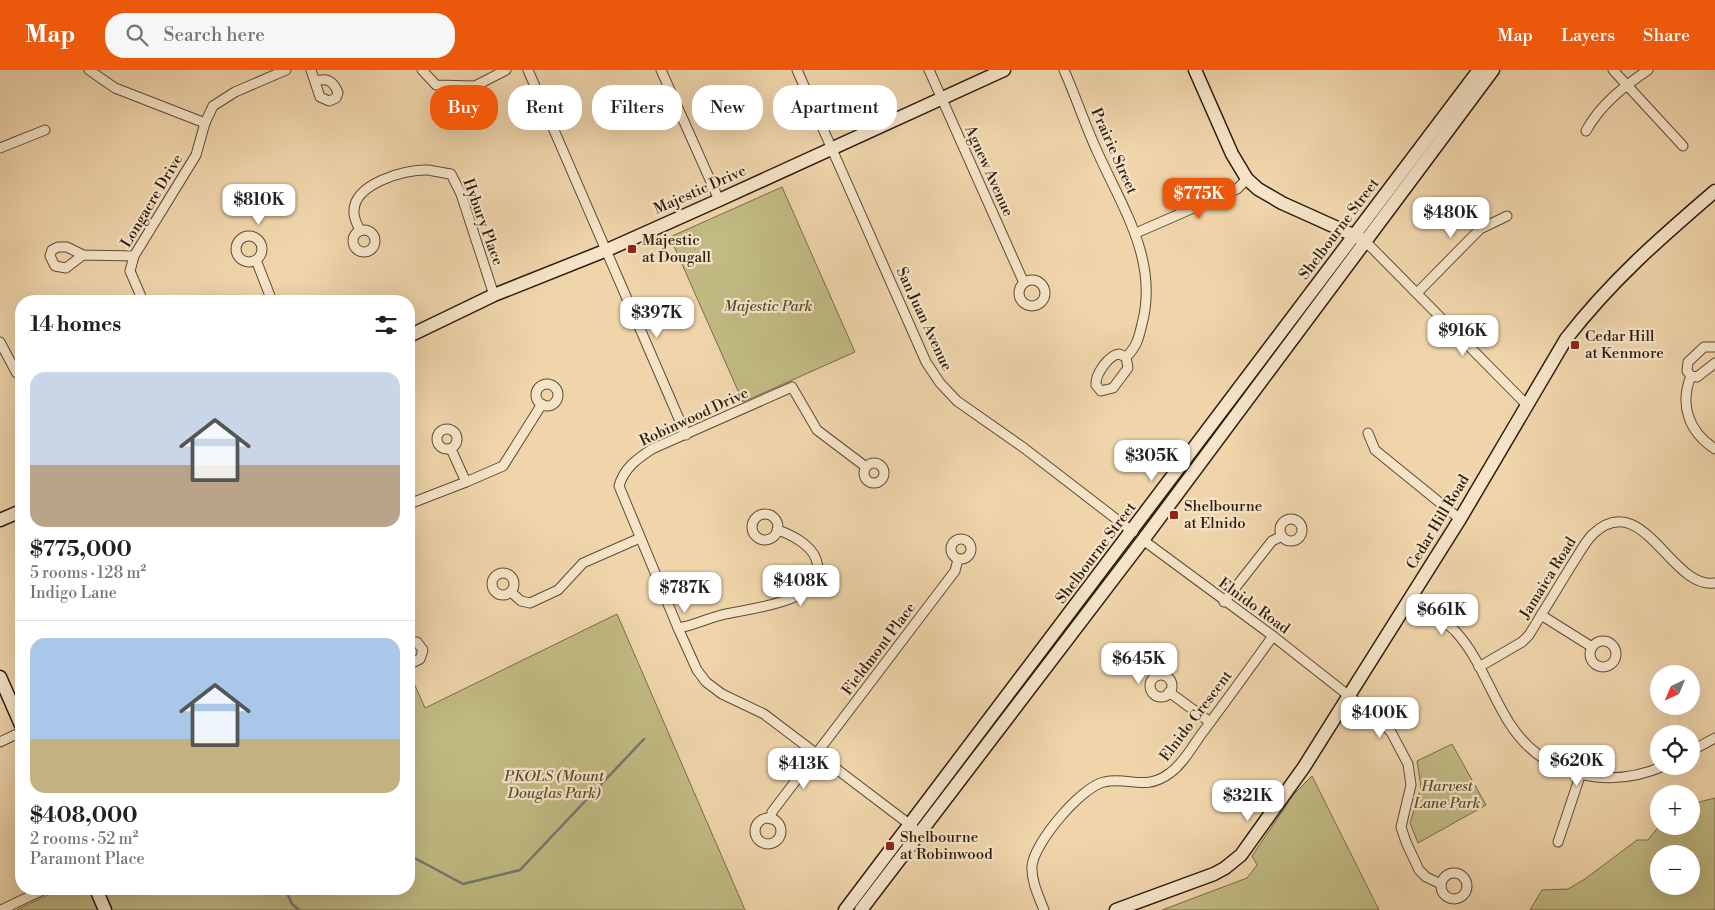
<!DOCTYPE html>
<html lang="en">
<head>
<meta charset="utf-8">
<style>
  body { margin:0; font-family:"Libre Bodoni",serif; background:#f6f6f6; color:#202124; height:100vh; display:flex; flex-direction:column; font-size:19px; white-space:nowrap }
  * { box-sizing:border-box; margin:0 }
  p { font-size:16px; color:#757577 }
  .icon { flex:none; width:28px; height:28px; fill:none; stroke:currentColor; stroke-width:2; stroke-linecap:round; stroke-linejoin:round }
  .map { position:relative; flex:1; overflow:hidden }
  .sheet { position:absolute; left:15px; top:225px; width:400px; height:600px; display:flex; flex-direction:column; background:#fff; border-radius:20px; box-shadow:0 5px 20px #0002 }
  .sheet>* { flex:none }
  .banner { position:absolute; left:430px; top:15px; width:475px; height:45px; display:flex; gap:10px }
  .needle { width:32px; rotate:224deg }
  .controls { position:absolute; left:1650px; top:595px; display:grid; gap:10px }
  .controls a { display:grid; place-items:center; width:50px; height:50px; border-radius:50%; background:#fff; box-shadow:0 5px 20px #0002; font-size:25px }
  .price { position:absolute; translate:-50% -42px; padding:0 11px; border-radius:10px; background:#fff; color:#222; font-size:16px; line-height:32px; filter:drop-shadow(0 1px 2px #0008) }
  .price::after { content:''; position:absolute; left:50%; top:30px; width:15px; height:11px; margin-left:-8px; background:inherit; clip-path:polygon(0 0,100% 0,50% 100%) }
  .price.selected { background:#ea580c; color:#fff }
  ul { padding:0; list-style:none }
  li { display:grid; align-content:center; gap:10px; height:265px; padding:0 15px }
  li+li { border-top:1px solid #e0e0e0 }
  li span { display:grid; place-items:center; height:155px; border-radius:15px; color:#555 }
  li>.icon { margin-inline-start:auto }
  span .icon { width:90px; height:90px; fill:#fffc; stroke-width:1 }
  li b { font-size:21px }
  h2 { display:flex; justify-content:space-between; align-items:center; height:60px; padding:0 15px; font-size:21px }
  .tag { padding:0 18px; border-radius:20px; background:#fff; box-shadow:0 5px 20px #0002; font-size:18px; line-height:45px }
  .tag.selected { background:#ea580c; color:#fff }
  header { display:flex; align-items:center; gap:30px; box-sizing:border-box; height:70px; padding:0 25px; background:#ea580c; color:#fff }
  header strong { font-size:24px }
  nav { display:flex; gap:28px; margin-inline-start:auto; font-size:18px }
  .search { width:350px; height:45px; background:#f6f6f6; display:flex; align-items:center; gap:12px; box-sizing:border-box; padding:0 18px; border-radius:20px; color:#757577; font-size:19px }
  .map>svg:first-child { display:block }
  .green { fill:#c1bb83; stroke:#786c48; fill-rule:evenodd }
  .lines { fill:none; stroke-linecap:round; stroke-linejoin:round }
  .stream { stroke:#6f7a6d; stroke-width:2.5 }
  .street-casing { stroke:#5f4a35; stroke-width:11 }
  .secondary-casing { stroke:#2f1c0e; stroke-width:15 }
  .street { stroke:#f5e4c8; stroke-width:9 }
  .secondary { stroke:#f5e4c8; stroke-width:12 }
  .poi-dot { fill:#8f2418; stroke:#f5e4c8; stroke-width:2 }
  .labels { text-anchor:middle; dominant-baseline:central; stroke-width:4.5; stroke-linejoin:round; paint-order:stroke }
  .street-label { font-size:15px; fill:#2f1c0e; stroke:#f5e4c8 }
  .poi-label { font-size:15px; fill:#2f1c0e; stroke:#f5e4c8; text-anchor:start }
  .park-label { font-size:15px; font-style:italic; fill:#5b4c31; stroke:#f5e4c8 }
</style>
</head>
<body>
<header>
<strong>Map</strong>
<div class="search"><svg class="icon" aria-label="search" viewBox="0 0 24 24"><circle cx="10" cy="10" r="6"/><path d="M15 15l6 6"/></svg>Search here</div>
<nav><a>Map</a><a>Layers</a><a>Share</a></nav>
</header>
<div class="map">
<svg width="1715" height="840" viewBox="0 0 1715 840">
  <rect width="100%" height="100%" fill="#f0d5ab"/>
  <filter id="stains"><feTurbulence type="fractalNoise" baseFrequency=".004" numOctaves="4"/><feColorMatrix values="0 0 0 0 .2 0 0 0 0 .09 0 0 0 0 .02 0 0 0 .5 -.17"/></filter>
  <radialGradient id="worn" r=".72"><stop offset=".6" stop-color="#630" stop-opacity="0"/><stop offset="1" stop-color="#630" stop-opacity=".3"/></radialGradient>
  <g class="green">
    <polygon points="782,117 855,282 743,332 670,167"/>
    <polygon points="1347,181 1353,186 1144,463 1138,459"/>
    <polygon points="1126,474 1133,479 857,840 854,840 868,822 876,805"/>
    <polygon points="617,544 745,840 17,840 60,819 409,819 409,602 425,638"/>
    <polygon points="1452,674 1486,735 1418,773 1410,753 1421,717 1417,691"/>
    <polygon points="1312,706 1379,840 1162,840 1247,808 1257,795 1252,786 1294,724"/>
    <path d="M1715 728V840H1530L1542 820 1568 819 1585 809 1637 770H1648L1659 756H1691V736L1699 732ZM1659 784H1691V816H1659Z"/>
  </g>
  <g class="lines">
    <g class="stream">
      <polyline points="409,785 463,814 520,800 644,669"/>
      <polyline points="285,819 292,834 299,840"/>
    </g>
    <defs>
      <g id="street">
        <polyline points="89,0 115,18 205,53"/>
        <path d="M311 0 320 27 329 31 336 28 338 23C334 12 328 7 316 11"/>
        <polyline points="422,0 436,15 475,16 506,0"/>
        <polyline points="528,0 686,365"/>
        <polyline points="661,0 719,130"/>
        <polyline points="797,0 926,292 940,313 957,331 1024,378 1133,462"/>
        <polyline points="929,0 1024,213"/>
        <path d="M1064 0C1076 27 1085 55 1097 81 1122 137 1159 191 1142 254 1139 267 1137 277 1126 287"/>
        <polyline points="1613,0 1683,76"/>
        <path d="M1586 61C1600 35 1623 17 1648 0"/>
        <polyline points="0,78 45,60"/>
        <circle cx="364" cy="171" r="11"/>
        <path d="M360 161C358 156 354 149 354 143 352 114 405 99 428 100 435 101 443 103 451 104L461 124 494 225"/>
        <polyline points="1136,163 1237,119 1247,109"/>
        <circle cx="249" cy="179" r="13"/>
        <polyline points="1366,172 1526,334"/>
        <polyline points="83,185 66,198 55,196 50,186 52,180 58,177 67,177 83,185 134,186"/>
        <polyline points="256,190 272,231"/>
        <circle cx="1032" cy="223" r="13"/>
        <polyline points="1417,223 1480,159 1507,146"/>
        <polyline points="143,231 130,201 134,186 196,85 205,53 213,36 235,22 286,0"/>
        <polyline points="0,272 16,302 21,307"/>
        <polyline points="1715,277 1704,277 1688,292 1687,301 1691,306 1697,307 1715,293"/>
        <path d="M1119 284 1126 287 1128 298 1113 318 1101 321 1096 315C1095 304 1109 285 1119 284Z"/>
        <path d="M1691 306C1679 335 1689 362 1715 379"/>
        <circle cx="547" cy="325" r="11"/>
        <circle cx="447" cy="369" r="10"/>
        <polyline points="1368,363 1375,380 1460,449"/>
        <polyline points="451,379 466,412"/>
        <circle cx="874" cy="403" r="10"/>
        <path d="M866 397 817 360 792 317 652 379C637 389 624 398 619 416L678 558 697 600 706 612 722 624 764 644 913 757"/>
        <polyline points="409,434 466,412 503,396 542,334"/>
        <circle cx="765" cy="457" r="13"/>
        <circle cx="1291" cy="460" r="11"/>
        <circle cx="961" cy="479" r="10"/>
        <polyline points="1143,470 1273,566 1377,648 1391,662 1408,694 1411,715 1401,757 1406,772 1419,800 1426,807 1441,814"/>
        <circle cx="503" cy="514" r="11"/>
        <polyline points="511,522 521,531 530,533 558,520 583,493 640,468"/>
        <path d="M1409 531C1422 540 1446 551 1456 562 1480 588 1491 625 1510 654 1544 707 1609 720 1664 696"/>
        <polyline points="1224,532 1272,471 1282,466"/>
        <polyline points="1541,545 1592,577"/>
        <path d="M678 558C695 555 703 550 718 546 743 538 832 535 816 489 811 475 791 464 777 460"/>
        <circle cx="1603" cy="584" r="13"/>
        <polyline points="409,572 417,572 423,580 420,589 414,592 409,591"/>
        <path d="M1479 597 1522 572 1529 565C1543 542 1557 519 1571 496 1578 486 1584 473 1593 464 1643 417 1671 520 1715 513"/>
        <circle cx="1161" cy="616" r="11"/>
        <polyline points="1169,622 1210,652"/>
        <polyline points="0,672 21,662"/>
        <polyline points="1691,681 1715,668"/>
        <circle cx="768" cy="761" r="13"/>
        <polyline points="771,749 772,742 955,501 958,489"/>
        <polyline points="1558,772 1580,706"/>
        <circle cx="1454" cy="816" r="13"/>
        <polyline points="1,840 45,819"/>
        <path d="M1044 840C1039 827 1031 811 1032 796 1034 773 1081 717 1104 712 1128 706 1145 722 1170 703 1184 693 1193 675 1203 662 1227 630 1250 598 1273 566"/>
      </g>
      <g id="secondary">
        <polyline points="1195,0 1232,84 1247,109 1258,119 1282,133 1362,169"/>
        <polyline points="409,266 494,225 607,180 719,130 1004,0"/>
        <polyline points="0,450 21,441"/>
        <polyline points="0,607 21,655"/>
        <polyline points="96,819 105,840"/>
        <polyline points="845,840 1479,0"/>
        <polyline points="861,840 1143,470 1493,0"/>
        <path d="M1116 840 1214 804 1225 798 1241 785 1304 697 1460 449 1566 269C1611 211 1659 169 1715 121"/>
      </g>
    </defs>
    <use href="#street" class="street-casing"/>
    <use href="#secondary" class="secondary-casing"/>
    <use href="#street" class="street"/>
    <use href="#secondary" class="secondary"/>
  </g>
  <g class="poi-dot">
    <rect x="627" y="174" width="10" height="10" rx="2.5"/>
    <rect x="1570" y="270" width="10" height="10" rx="2.5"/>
    <rect x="1169" y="440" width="10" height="10" rx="2.5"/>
    <rect x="885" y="771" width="10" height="10" rx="2.5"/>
  </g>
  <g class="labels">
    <g class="street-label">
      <text transform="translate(1114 81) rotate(66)">Prairie Street</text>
      <text transform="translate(989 101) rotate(66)">Agnew Avenue</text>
      <text transform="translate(700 120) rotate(-24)">Majestic Drive</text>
      <text transform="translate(152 131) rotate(-59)">Longacre Drive</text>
      <text transform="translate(483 152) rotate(70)">Hybury Place</text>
      <text transform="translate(1339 159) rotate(-53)">Shelbourne Street</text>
      <text transform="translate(924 249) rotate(65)">San Juan Avenue</text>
      <text transform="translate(694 347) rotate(-25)">Robinwood Drive</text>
      <text transform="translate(1438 452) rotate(-59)">Cedar Hill Road</text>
      <text transform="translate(1096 483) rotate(-53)">Shelbourne Street</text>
      <text transform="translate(1548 508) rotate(-58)">Jamaica Road</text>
      <text transform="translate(1254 536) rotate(36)">Elnido Road</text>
      <text transform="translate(879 579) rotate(-53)">Fieldmont Place</text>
      <text transform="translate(1196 646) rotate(-53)">Elnido Crescent</text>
    </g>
    <g class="poi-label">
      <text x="642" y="170">Majestic<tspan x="642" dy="17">at Dougall</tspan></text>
      <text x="1585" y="266">Cedar Hill<tspan x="1585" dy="17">at Kenmore</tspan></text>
      <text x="1184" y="436">Shelbourne<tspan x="1184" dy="17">at Elnido</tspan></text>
      <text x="900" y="767">Shelbourne<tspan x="900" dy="17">at Robinwood</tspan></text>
    </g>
    <g class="park-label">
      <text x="768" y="236">Majestic Park</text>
      <text x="554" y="706">PKOLS (Mount<tspan x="554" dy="17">Douglas Park)</tspan></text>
      <text x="1447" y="716">Harvest<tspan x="1447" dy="17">Lane Park</tspan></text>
    </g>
  </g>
  <rect width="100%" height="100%" filter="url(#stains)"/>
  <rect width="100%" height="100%" fill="url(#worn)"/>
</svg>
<div class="controls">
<a><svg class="needle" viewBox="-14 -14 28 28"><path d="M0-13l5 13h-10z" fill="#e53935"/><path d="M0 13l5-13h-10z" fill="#757577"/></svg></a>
<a><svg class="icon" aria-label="locate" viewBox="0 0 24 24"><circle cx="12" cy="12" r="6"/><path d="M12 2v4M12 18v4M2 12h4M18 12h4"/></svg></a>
<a>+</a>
<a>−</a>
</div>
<b class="price selected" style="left:1199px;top:150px">$775K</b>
<b class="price" style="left:259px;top:156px">$810K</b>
<b class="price" style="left:1451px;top:169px">$480K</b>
<b class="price" style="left:657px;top:269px">$397K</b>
<b class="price" style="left:1463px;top:287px">$916K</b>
<b class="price" style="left:1152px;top:412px">$305K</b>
<b class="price" style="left:801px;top:537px">$408K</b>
<b class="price" style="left:685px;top:544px">$787K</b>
<b class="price" style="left:1442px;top:566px">$661K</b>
<b class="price" style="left:1139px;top:615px">$645K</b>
<b class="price" style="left:1380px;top:669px">$400K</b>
<b class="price" style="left:1577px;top:717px">$620K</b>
<b class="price" style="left:804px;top:720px">$413K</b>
<b class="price" style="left:1248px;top:752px">$321K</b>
<div class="banner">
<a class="tag selected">Buy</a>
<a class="tag">Rent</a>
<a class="tag">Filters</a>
<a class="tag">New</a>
<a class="tag">Apartment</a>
</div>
<section class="sheet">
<h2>14 homes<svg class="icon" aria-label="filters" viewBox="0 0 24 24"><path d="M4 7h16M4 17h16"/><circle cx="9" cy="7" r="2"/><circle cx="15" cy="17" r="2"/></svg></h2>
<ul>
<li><span style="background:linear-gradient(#c9d6e8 60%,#b9a48a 0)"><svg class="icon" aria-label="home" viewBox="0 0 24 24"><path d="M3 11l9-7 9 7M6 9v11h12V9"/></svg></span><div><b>$775,000</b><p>5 rooms · 128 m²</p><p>Indigo Lane</p></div></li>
<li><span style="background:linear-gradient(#a9c7e8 65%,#c2b280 0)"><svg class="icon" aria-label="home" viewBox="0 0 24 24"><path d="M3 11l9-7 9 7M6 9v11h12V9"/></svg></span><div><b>$408,000</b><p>2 rooms · 52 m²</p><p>Paramont Place</p></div></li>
</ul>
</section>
</div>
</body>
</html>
